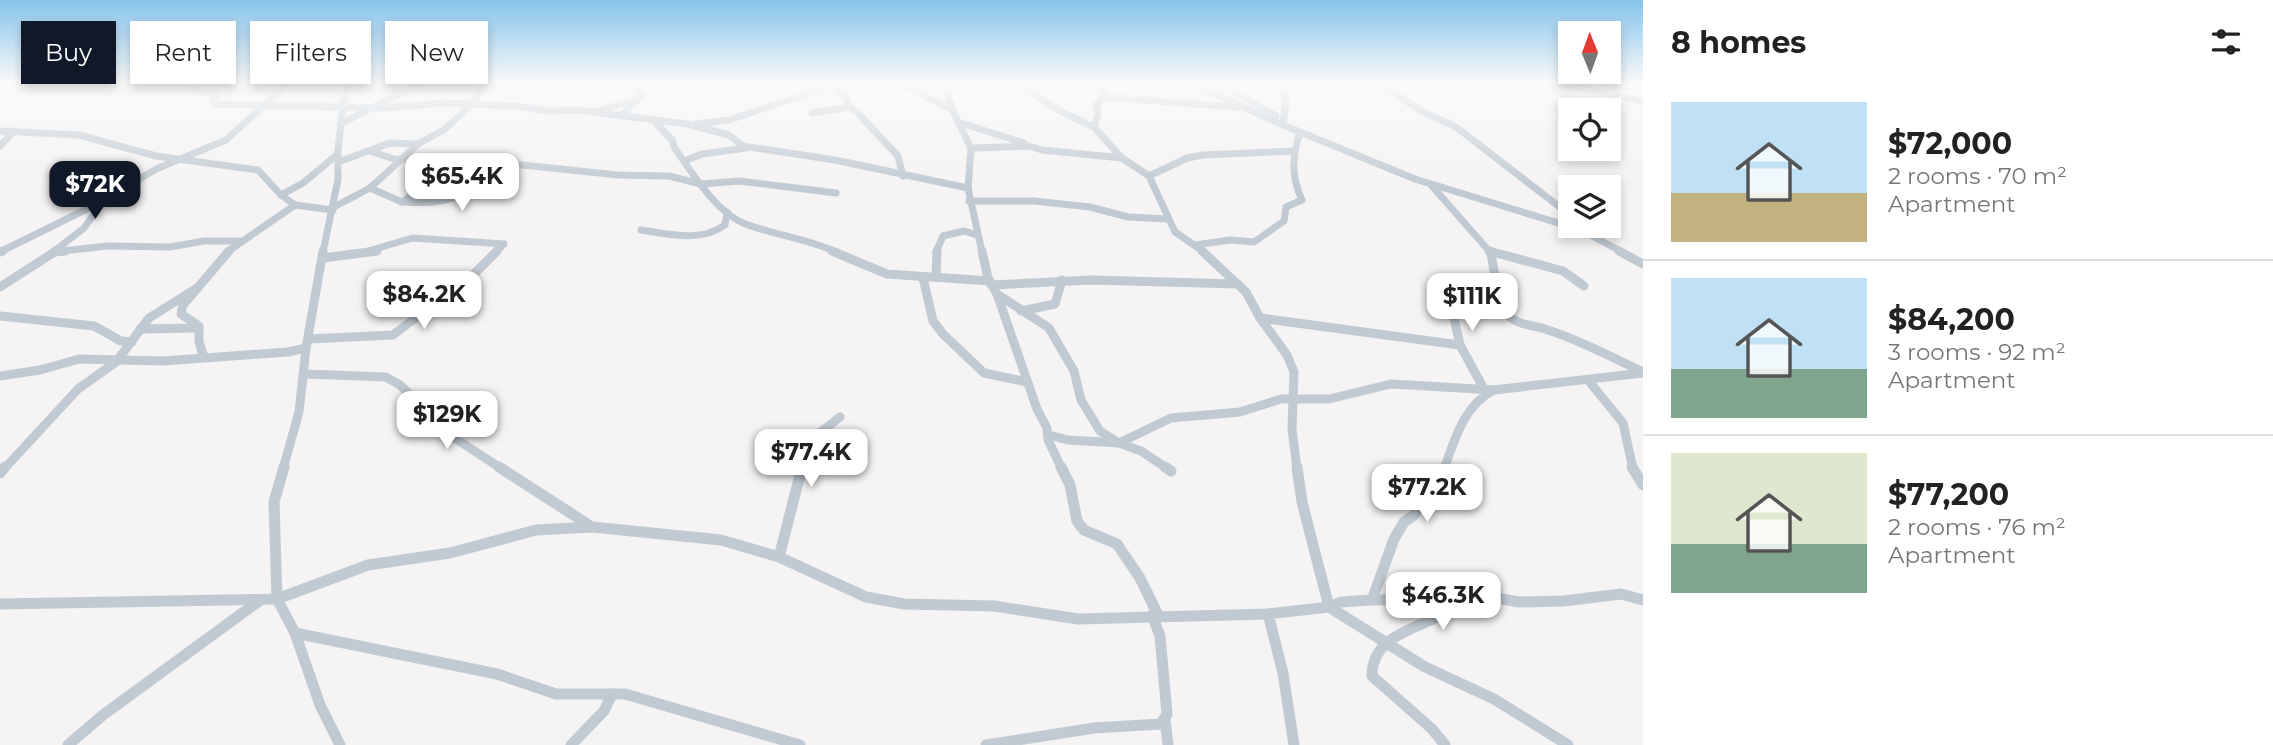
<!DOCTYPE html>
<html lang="en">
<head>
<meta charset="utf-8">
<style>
  body { margin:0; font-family:Montserrat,sans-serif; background:#f6f6f6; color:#222; height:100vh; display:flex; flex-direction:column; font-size:26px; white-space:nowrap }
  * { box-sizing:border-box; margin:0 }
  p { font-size:23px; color:#767676 }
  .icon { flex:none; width:38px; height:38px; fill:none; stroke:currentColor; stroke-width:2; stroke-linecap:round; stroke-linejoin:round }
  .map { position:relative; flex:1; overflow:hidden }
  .panel { display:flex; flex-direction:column; background:#fff; width:630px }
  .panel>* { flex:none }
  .banner { position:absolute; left:21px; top:21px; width:665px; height:63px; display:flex; gap:14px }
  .needle { width:46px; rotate:359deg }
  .fabs { position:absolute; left:1558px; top:21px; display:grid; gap:14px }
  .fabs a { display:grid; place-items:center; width:63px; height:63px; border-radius:0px; background:#fff; box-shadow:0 4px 10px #0003; font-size:35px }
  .price { position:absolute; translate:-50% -60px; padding:0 16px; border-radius:14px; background:#fff; color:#222; font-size:23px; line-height:46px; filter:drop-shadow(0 2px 4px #0008) }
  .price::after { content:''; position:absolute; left:50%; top:42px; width:21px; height:16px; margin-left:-10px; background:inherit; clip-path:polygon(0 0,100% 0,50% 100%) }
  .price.active { background:#111827; color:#fff }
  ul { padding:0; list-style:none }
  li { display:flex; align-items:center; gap:21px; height:175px; padding:0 28px }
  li+li { border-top:2px solid #e0e0e0 }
  li span { display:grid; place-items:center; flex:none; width:196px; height:140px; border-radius:0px; color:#555 }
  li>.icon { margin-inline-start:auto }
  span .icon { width:84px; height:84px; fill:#fffc; stroke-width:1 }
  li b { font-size:30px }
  h2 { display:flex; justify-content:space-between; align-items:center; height:84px; padding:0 28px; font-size:30px }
  .chip { padding:0 24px; border-radius:0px; background:#fff; box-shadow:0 4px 10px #0003; font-size:24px; line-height:63px }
  .chip.active { background:#111827; color:#fff }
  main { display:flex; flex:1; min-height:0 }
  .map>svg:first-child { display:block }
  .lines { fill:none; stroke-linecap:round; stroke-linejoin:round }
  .street-far2 { stroke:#c1cad2; stroke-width:7 }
  .street-far1 { stroke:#c1cad2; stroke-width:9 }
  .street { stroke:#c1cad2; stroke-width:11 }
</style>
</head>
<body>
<main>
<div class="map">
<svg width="1643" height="745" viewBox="0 0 1643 745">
  <rect width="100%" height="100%" fill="#f5f3f3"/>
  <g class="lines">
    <g class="street-far2">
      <polyline points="192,83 191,88 198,92 216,94 213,101 219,104 384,108 443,103 515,106 548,111 577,110 687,124 729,135 743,146 835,160 968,188 982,252"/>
      <polyline points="829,83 847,98 849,107 857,112 898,156 903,176"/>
      <polyline points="898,83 952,109"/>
      <polyline points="944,83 952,109 971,148 968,188"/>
      <polyline points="1014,83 1064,113 1094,127"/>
      <polyline points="1106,83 1103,97 1237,107"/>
      <polyline points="1190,83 1283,125 1415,179 1581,230 1622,252"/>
      <polyline points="1225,83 1238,94 1276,116"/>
      <polyline points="1281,83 1286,99 1283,125"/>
      <polyline points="1380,83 1421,111 1456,127 1570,215"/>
      <polyline points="1558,83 1643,101"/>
      <polyline points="1103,97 1096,106 1098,114 1094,127 1122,158 1149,176"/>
      <polyline points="595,112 637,99"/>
      <polyline points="812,113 849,107"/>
      <polyline points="621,116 642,95 634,83"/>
      <path d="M653 120 673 141 674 147C691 171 715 211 743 223 773 235 806 238 836 252"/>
      <polyline points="958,122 1024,143"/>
      <polyline points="340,124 421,83"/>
      <polyline points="696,124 729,120 839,83"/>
      <polyline points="0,131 79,135 156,156 258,170 281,195 295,205 333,210"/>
      <polyline points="0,146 14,131"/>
      <polyline points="971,148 1029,146 1042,150 1122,158"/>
      <polyline points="370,151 394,159 483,161 618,175 669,176 701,184 739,181 836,193"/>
      <polyline points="684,161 702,154 746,148"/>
      <polyline points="338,162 390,143 418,144"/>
      <polyline points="1432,186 1490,252"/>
      <polyline points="370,188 402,202 430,182"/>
      <polyline points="281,195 303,183 338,154"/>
      <polyline points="969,201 1034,201 1090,207 1128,217 1167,219"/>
      <path d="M402 202C454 205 462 197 499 163"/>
      <polyline points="334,207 370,188 418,144 445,129 474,102 485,83"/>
      <path d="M641 230C669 234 700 243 725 225L727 212"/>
      <path d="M1195 245 1230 240 1254 242 1284 221 1286 207 1302 200C1291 177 1292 156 1300 132"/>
      <polyline points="1489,251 1495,252"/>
      <polyline points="0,252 99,203 156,169 226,140 288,83"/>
      <polyline points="53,252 84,228 103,202"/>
      <polyline points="54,252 107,246 170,247 204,241 240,241"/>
      <polyline points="227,252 295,205"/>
      <polyline points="323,252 338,179 338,150 344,99 350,83"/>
      <polyline points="365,252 412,238 504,244 496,252"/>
      <polyline points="936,252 943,236 964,231 977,235"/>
      <polyline points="1204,252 1175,232 1149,176 1187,158 1203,155 1293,151"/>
    </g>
    <g class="street-far1">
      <polyline points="832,251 887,274 990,281"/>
      <polyline points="982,251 988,278 997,294 1037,409 1047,428 1048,440 1062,469"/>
      <polyline points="1202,251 1246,292 1260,318 1287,355 1294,372 1292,429 1297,469"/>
      <polyline points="1489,251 1563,271 1584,286"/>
      <path d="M1490 251C1496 271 1494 295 1507 314 1515 324 1530 325 1542 328 1577 339 1610 356 1643 372"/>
      <polyline points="1619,251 1643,264"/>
      <polyline points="0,252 3,251"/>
      <polyline points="54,252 65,251"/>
      <polyline points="323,258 377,251"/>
      <polyline points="936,277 937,251"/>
      <polyline points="923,278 933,321 943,334 984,373 1027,382"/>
      <polyline points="991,285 1091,280 1238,284"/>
      <polyline points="0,287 56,251"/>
      <polyline points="997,294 1049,328 1074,371 1081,400 1100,431 1119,443 1141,451 1168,469"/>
      <polyline points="1021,311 1055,304 1062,280"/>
      <polyline points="0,316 94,326 121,341 132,342"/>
      <polyline points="1260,318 1460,345"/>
      <polyline points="140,329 199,328"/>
      <polyline points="309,339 393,335 475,273 497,251"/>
      <polyline points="204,357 199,342 199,326 181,314 183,305 229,251"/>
      <polyline points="305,374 386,377 400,385 453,437 502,469"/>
      <polyline points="0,376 40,370 79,359 163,361 288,352 306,348"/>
      <polyline points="1588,380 1623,423 1633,469"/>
      <polyline points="1484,389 1460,345 1451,305 1455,301 1496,289"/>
      <polyline points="1049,435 1068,440 1119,443 1171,418 1240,412 1281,399 1329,399 1391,384 1494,390 1643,373"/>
      <polyline points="4,469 78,389 116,362 149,318 197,288"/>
      <polyline points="283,469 299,412 306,348 323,251"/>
      <polyline points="801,469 808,442 840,417"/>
      <path d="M1444 469C1455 439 1464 405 1494 390"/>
    </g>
    <g class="street">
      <polyline points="284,467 274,502 277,599 295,633 320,705 340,745"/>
      <polyline points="499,467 589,525"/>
      <polyline points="1061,467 1070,485 1077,521 1084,530 1117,544 1140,578 1158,615"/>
      <polyline points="1165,467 1171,471"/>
      <polyline points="1297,467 1302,502 1329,607 1341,602 1372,600 1394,539 1404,522 1414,515 1420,506 1423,485 1443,472 1445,467"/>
      <polyline points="1632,467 1643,485"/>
      <polyline points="0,473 5,467"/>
      <polyline points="779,557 802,467"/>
      <polyline points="1372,600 1461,598"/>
      <polyline points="0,604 277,599 368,565 450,553 536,530 592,527 721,540 779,557 866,597 904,604 994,606 1078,619 1268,614 1329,607 1425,667 1494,699 1568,745"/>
      <polyline points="1268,614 1283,673 1294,745"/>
      <polyline points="295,633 497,674 556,694 625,694 800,745"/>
      <polyline points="1165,720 1168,745"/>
      <polyline points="68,745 103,715 259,601"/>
      <polyline points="571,745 604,711 612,694"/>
      <polyline points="986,745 1094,728 1161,724 1167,714 1160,636 1152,615"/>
      <path d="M1445 745 1432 729 1372 676C1372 632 1423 629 1449 610 1453 607 1457 602 1461 598L1485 596 1519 602 1563 601 1621 594 1643 600"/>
    </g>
  </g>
  <linearGradient id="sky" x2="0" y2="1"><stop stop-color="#85c3ea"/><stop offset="0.44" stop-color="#fafafa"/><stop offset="1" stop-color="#fafafa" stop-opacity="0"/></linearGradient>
  <rect width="1643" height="187" fill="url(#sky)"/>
</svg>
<div class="fabs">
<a><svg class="needle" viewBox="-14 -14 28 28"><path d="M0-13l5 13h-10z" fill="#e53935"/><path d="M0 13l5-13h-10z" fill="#767676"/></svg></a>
<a><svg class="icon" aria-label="locate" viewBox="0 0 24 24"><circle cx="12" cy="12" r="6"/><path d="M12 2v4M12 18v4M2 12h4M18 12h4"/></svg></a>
<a><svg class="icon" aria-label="layers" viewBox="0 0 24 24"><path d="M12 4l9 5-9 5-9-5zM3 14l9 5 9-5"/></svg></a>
</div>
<b class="price" style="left:462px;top:213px">$65.4K</b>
<b class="price active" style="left:95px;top:221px">$72K</b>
<b class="price" style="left:424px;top:331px">$84.2K</b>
<b class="price" style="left:1472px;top:333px">$111K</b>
<b class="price" style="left:447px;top:451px">$129K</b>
<b class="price" style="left:811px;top:489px">$77.4K</b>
<b class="price" style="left:1427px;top:524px">$77.2K</b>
<b class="price" style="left:1443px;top:632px">$46.3K</b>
<div class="banner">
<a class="chip active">Buy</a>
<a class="chip">Rent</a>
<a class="chip">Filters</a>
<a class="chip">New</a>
</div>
</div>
<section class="panel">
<h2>8 homes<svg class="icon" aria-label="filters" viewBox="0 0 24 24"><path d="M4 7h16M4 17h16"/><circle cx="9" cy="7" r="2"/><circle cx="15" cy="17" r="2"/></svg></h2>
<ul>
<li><span style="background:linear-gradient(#bfe0f5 65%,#c2b280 0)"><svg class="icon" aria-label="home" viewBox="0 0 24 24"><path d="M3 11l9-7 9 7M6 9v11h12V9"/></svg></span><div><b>$72,000</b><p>2 rooms · 70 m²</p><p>Apartment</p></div></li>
<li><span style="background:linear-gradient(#bfe0f5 65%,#7fa58c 0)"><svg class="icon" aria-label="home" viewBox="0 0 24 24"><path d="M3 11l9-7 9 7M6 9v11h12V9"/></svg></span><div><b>$84,200</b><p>3 rooms · 92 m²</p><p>Apartment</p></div></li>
<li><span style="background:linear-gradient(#dfe7d0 65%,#7fa58c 0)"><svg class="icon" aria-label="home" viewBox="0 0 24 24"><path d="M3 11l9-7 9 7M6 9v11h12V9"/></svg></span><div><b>$77,200</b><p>2 rooms · 76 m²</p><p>Apartment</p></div></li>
</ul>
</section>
</main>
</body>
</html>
